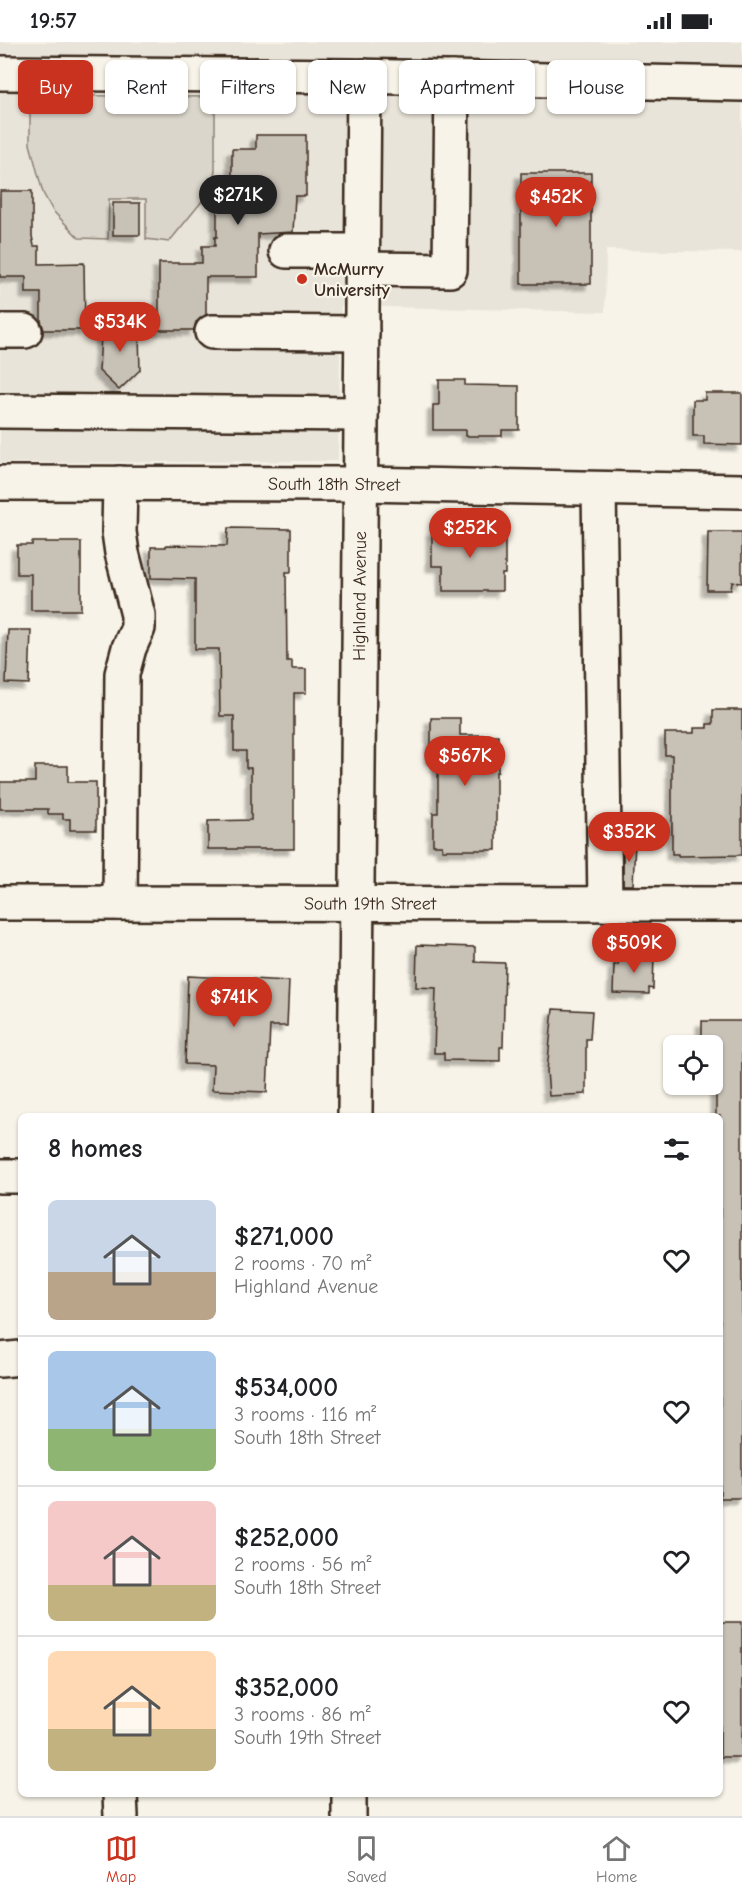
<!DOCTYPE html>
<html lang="en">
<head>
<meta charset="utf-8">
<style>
  body { margin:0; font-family:"Comic Neue",sans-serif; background:#f6f6f6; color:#202124; height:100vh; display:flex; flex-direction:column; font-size:22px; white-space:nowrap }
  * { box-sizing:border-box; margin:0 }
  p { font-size:20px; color:#757577 }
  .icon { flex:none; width:33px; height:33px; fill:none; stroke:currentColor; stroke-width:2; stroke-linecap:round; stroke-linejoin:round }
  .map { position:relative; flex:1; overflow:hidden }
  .details { position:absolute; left:18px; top:1071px; width:705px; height:684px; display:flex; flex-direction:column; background:#fff; border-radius:9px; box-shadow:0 2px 4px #0004 }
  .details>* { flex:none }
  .banner { position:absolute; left:18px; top:18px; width:706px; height:54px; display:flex; gap:12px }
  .buttons { position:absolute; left:663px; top:993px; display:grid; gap:12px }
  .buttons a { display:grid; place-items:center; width:60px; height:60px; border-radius:9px; background:#fff; box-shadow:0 2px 4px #0004; font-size:30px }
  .price { position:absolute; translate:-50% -51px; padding:0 14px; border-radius:21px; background:#c8321e; color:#fff; font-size:20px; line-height:39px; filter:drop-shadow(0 2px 3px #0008) }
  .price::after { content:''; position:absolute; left:50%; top:36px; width:18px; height:14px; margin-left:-9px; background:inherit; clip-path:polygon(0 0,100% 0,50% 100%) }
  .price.active { background:#222; color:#fff }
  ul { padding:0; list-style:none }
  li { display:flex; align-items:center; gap:18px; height:150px; padding:0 30px }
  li+li { border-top:2px solid #e0e0e0 }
  li span { display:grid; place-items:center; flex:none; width:168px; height:120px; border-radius:9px; color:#555 }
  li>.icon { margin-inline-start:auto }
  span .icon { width:72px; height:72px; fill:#fffc; stroke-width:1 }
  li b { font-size:26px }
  h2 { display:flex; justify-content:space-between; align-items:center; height:72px; padding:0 30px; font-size:26px }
  .pill { padding:0 21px; border-radius:9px; background:#fff; box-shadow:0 2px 4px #0004; font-size:21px; line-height:54px }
  .pill.active { background:#c8321e; color:#fff }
  .status { display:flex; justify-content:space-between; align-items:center; height:42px; padding:0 30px; background:#fff; direction:ltr }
  .status svg { height:16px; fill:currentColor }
  .tab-bar { display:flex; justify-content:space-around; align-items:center; height:84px; border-top:2px solid #e0e0e0; background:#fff; font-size:16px; color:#757577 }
  .tab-bar a { display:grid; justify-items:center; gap:3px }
  .tab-bar .active { color:#c8321e }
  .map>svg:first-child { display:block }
  .built { fill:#e9e4d9 }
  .green { fill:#dbd6cb; stroke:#8b8074; stroke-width:1.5 }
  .building { fill:#c8c1b6; stroke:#3b2a1e; stroke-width:1.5; filter:url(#shadow) }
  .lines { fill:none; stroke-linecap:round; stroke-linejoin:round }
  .minor-casing { stroke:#3b2a1e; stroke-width:38 }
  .minor { stroke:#f7f3e8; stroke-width:33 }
  .poi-dot { fill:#c8321e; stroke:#f7f3e8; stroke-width:2 }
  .labels { text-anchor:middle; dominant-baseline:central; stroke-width:4.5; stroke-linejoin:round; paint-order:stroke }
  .poi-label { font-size:18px; font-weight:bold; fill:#3b2a1e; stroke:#f7f3e8; text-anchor:start }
  .street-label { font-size:18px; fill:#3b2a1e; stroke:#f7f3e8 }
</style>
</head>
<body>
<div class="status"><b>19:57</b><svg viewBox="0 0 49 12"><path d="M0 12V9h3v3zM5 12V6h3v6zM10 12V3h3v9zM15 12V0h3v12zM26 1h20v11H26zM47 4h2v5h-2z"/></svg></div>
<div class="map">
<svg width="742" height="1774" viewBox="0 0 742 1774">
  <defs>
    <filter id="shadow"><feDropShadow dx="-5.5" dy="5.5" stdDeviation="1.5" flood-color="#0004"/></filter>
  </defs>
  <rect width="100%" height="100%" fill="#f7f3e8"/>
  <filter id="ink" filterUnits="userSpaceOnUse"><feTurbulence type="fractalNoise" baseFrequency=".0167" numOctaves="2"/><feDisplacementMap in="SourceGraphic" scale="12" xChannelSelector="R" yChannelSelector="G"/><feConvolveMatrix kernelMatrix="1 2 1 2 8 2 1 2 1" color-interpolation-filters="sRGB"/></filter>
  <g filter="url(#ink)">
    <polygon class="built" points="0,0 742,0 742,210 606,208 605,270 341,264 338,419 0,421"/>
    <polygon class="green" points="30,53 215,55 215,128 213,141 203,158 169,200 146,197 146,157 109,157 108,197 79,196 53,169 43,151 30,102"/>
    <g class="building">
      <polygon points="256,93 306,93 306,154 295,154 293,190 258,192 258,235 206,235 206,273 196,280 194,288 159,288 159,221 202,221 202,204 215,204 215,195 217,195 217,150 232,150 232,107 256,107"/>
      <rect x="521" y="131" width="70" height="111"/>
      <polygon points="0,149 32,149 32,194 34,204 39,204 39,222 84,221 85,288 44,288 41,279 41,251 26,251 26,235 0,235"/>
      <rect x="113" y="161" width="27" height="32"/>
      <polygon points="121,274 139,292 140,328 119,348 99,329 101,294"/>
      <polygon points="439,338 465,338 465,343 519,344 519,388 502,388 502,394 466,394 466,388 433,388 433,363 439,363"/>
      <polygon points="705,351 742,351 742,403 704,402 704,394 693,394 693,358 705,358"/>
      <polygon points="228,486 291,487 291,530 286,530 287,619 292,619 292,627 306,627 306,651 294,651 294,807 208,807 208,779 251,778 251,726 246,726 246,709 234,709 234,674 220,674 219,607 195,607 195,537 151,536 151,505 166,505 166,503 227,504"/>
      <polygon points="432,488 505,488 505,532 502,532 502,549 443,549 443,524 432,524"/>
      <polygon points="708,490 742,490 742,541 732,540 731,548 707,548"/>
      <polygon points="32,500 81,500 81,568 31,568 31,532 17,532 17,503 32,503"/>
      <polygon points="8,588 31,588 29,642 6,641"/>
      <polygon points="713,668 742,668 742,813 678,814 678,812 672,812 672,713 665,713 665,691 694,691 694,686 707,686 707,682 713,682"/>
      <polygon points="431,676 460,676 460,693 498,693 498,730 496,730 496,808 442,808 442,803 433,803 433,771 438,771 438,716 431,716"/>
      <polygon points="35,724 68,724 68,740 96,740 96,788 70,788 70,777 63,777 63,772 48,772 48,767 0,767 0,740 35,740"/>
      <polygon points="623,800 635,800 633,843 623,843"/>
      <polygon points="417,903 475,905 475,920 505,921 503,1005 500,1005 500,1019 444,1018 444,1011 434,1011 436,946 416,945"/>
      <polygon points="619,912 654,913 653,947 649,946 649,952 613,951 614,923 618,923"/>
      <polygon points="188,934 289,939 287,984 270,984 267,1050 212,1048 213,1023 185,1022"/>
      <polygon points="553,967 592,969 590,997 586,997 586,1052 549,1054 547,1029"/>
      <polygon points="702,979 742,979 742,1456 720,1456 720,1074 716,1074 716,1011 712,1011 712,1004 702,1004"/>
      <rect x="720" y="1580" width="22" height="135"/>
    </g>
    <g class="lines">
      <defs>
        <g id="minor">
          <polyline points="0,31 352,34 742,42"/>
          <polyline points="286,209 362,209"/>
          <polyline points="362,227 450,228 452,36"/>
          <polyline points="0,289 25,289"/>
          <polyline points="212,290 362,291"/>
          <polyline points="0,369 361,372"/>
          <path id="s1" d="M0 441 360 442 742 449"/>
          <polyline points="120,441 119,490 122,511 138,573 138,586 129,606 122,632 120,861"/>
          <polyline points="599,447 605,862"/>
          <path id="s2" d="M0 861 742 862"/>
          <path id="s3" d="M355 1074 364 34"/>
          <polyline points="0,1134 21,1134"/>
          <polyline points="0,1318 21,1316"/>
          <polyline points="120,1752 121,1774"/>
          <polyline points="349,1774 349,1752"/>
        </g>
      </defs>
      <use href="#minor" class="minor-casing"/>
      <use href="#minor" class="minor"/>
    </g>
  </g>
  <circle class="poi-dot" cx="302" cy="237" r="6"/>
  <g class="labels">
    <g class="poi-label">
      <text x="314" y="227">McMurry<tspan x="314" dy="21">University</tspan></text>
    </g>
    <g class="street-label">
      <text stroke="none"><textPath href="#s1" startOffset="334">South 18th Street</textPath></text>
      <text stroke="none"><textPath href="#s3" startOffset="520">Highland Avenue</textPath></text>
      <text stroke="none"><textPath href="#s2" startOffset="370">South 19th Street</textPath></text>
    </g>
  </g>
</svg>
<div class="buttons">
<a><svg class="icon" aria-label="locate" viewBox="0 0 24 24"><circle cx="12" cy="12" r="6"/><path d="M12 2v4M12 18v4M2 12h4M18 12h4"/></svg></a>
</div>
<b class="price active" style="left:238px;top:184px">$271K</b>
<b class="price" style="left:556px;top:186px">$452K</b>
<b class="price" style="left:120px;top:311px">$534K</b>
<b class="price" style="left:470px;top:517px">$252K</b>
<b class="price" style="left:465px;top:745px">$567K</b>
<b class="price" style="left:629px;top:821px">$352K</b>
<b class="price" style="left:634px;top:932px">$509K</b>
<b class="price" style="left:234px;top:986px">$741K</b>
<div class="banner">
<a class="pill active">Buy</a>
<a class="pill">Rent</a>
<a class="pill">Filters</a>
<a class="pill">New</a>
<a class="pill">Apartment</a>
<a class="pill">House</a>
</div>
<section class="details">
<h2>8 homes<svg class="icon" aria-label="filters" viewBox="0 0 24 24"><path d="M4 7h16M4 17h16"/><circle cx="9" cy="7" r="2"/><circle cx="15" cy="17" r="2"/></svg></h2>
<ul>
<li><span style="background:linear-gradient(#c9d6e8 60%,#b9a48a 0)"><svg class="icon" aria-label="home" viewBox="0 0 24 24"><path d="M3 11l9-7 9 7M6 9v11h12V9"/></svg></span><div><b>$271,000</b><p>2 rooms · 70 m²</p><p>Highland Avenue</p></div><svg class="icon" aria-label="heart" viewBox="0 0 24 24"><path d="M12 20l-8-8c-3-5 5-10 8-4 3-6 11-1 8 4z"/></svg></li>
<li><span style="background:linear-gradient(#a9c7e8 65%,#8fb573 0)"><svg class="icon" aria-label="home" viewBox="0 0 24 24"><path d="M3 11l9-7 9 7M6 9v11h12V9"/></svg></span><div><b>$534,000</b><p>3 rooms · 116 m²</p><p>South 18th Street</p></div><svg class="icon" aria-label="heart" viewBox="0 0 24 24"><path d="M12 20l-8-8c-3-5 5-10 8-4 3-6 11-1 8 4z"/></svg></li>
<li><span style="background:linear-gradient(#f6c9c9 70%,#c2b280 0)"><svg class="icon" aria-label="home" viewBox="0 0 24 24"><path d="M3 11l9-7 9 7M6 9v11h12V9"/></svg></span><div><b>$252,000</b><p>2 rooms · 56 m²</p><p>South 18th Street</p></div><svg class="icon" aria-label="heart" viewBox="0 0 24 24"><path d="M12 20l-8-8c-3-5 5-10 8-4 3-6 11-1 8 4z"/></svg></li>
<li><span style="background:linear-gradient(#ffd9b3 65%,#c2b280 0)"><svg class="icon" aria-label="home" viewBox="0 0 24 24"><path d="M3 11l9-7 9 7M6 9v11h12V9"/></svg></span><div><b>$352,000</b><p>3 rooms · 86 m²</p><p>South 19th Street</p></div><svg class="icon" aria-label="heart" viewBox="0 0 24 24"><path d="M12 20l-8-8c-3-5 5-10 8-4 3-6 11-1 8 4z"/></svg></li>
</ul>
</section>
</div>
<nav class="tab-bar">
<a class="active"><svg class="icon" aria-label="map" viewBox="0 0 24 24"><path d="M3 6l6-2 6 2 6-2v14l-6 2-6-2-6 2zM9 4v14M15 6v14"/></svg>Map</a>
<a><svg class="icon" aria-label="saved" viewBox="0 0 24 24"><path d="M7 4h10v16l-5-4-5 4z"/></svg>Saved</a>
<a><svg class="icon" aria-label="home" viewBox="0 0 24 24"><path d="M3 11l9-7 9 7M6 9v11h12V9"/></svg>Home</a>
</nav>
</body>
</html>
